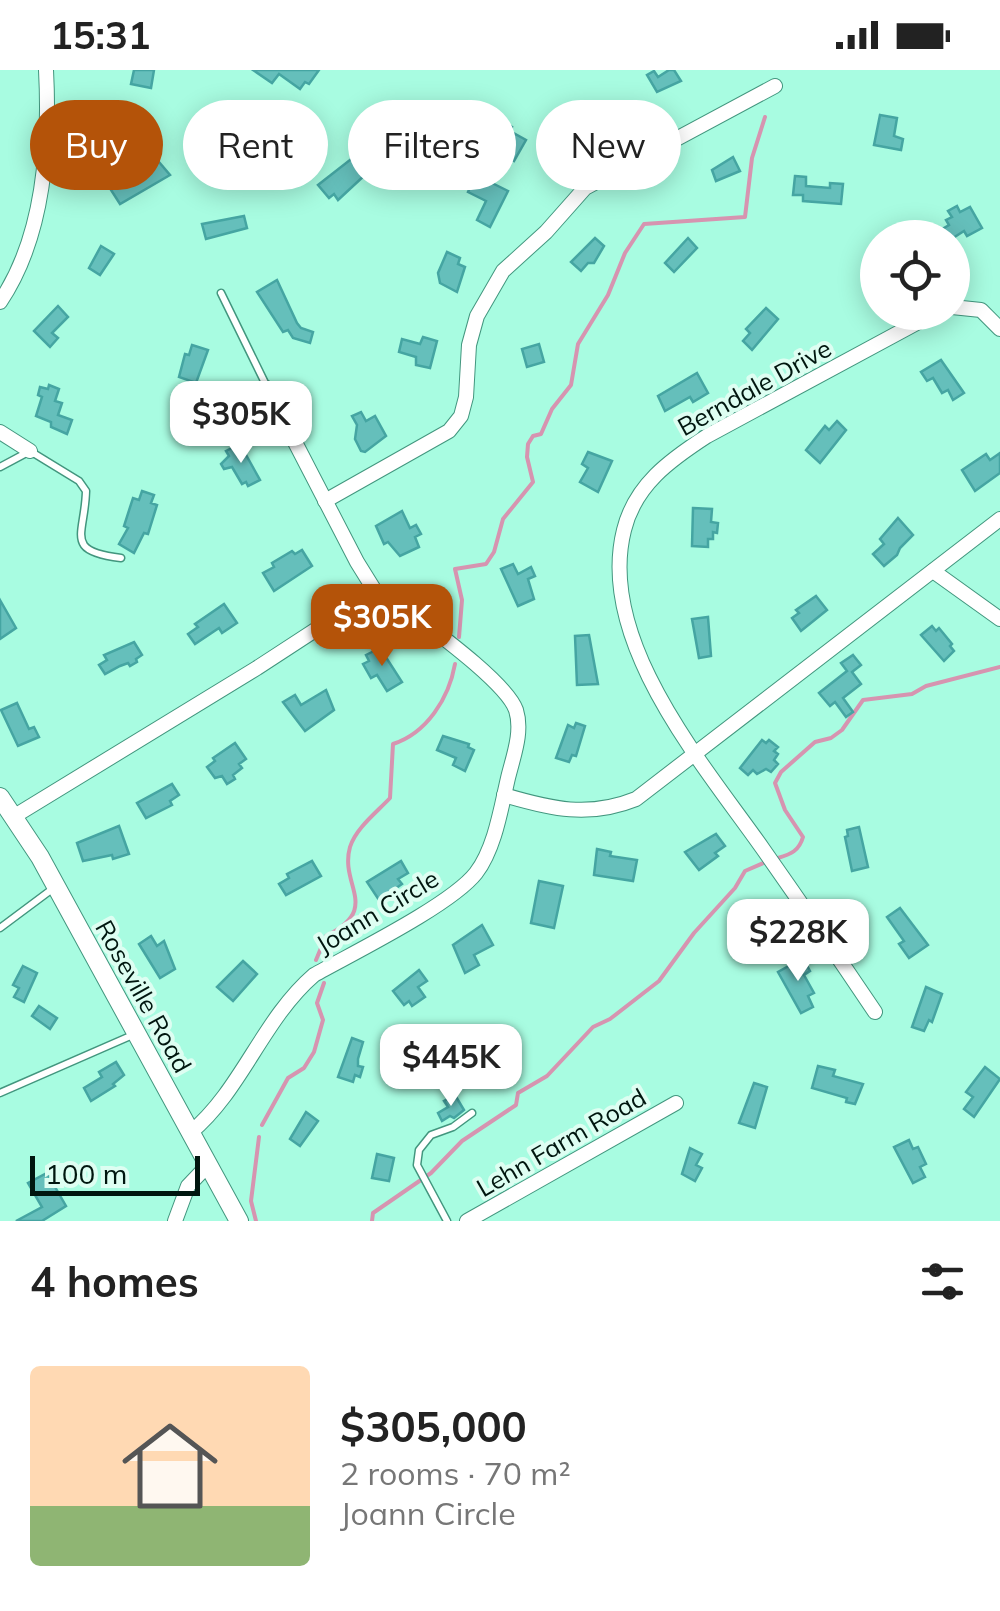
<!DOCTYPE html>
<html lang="en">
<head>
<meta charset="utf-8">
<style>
  body { margin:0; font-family:Mulish,sans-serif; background:#f2f2f2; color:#222; height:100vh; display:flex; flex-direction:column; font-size:38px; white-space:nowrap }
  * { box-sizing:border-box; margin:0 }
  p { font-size:32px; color:#767676 }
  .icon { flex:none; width:55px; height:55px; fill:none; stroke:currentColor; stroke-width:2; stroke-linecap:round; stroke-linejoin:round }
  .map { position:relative; height:1151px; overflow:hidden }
  .sheet { display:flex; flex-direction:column; background:#fff; flex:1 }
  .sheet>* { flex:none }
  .banner { position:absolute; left:30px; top:30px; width:940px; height:90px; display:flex; gap:20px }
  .controls { position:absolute; left:860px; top:150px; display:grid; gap:20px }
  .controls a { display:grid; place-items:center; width:110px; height:110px; border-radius:50%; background:#fff; box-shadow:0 5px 25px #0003; font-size:50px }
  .scale { position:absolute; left:30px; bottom:25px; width:170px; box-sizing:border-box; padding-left:10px; border:5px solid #00160f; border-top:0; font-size:28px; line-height:35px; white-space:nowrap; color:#00160f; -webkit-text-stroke:8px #defef2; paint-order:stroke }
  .price { position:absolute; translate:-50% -85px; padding:0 22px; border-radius:20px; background:#fff; color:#222; font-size:32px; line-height:65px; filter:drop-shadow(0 2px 5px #0008) }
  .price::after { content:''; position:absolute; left:50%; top:60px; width:30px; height:22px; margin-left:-15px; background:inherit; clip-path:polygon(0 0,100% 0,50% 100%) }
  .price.on { background:#b45309; color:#fff }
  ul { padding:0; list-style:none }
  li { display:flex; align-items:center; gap:30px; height:250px; padding:0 30px }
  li+li { border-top:2px solid #e0e0e0 }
  li span { display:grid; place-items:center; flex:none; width:280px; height:200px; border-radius:10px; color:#555 }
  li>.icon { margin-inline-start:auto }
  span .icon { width:120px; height:120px; fill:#fffc; stroke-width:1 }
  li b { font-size:42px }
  h2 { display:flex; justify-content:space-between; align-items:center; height:120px; padding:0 30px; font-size:42px }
  .chip { padding:0 35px; border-radius:45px; background:#fff; box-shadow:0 5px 25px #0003; font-size:35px; line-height:90px }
  .chip.on { background:#b45309; color:#fff }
  .status { display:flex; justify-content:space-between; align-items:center; height:70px; padding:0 50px; background:#fff; direction:ltr }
  .status svg { height:28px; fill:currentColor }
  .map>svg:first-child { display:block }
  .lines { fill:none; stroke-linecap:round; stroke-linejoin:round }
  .stream { stroke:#d694b0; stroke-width:4 }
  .building { fill:#65bfbb; stroke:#45a5a2; stroke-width:2.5 }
  .service-casing { stroke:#42967e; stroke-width:9 }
  .minor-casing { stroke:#42967e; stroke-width:16 }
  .tertiary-casing { stroke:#42967e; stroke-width:20 }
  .service { stroke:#fff; stroke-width:6 }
  .minor { stroke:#fff; stroke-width:14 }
  .tertiary { stroke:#fff; stroke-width:18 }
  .labels { text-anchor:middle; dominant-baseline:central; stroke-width:8; stroke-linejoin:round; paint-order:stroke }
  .street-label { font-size:25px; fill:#00160f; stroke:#defef2 }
</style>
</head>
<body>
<div class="status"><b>15:31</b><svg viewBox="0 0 49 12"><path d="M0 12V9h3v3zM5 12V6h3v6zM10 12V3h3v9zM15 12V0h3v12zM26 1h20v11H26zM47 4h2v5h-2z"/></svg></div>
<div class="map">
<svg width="1000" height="1151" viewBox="0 0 1000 1151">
  <rect width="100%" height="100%" fill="#a8fce1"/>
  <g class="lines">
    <g class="stream">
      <polyline points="459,567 462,530 455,499 486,494 494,482 503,449 533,412 527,387 528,374 533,366 541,364 552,339 571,315 578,274 608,225 625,183 644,154 745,147 752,88 765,47"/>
      <path d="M778 788C791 784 799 781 803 767L785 740 775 713 781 702 815 672 831 668 842 660 863 630 912 624 926 616 1000 597"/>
      <path d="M316 890 326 866C382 838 339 816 350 777 356 758 377 742 390 728L393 674C427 663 449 628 455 594"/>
      <polyline points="262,1055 288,1008 304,998 314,982 323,950 317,933 324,913"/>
      <polyline points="256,1151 251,1131 259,1067"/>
      <polyline points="372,1151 373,1143 431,1103 462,1071 516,1035 518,1023 547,1006 593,957 610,949 659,911 694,863 735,818 745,801 768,791"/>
    </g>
  </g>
  <g class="building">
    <polygon points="134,0 154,0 151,18 131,14"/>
    <polygon points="253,0 319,0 309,14 305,12 300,19 279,4 272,13"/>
    <polygon points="669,0 674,0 681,11 657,22 647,5 654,1 658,7"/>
    <polygon points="880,45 897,48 894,66 903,69 901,80 874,75"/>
    <polygon points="595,47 600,66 567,76 563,62 575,59 573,54"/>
    <polygon points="501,50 512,57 510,61 526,70 514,91 486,75"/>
    <polygon points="355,86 366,104 338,130 334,124 329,128 318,115"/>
    <polygon points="733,87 740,101 716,111 712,100"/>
    <polygon points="150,90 153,95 159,92 170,105 120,134 111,120 139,104 136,99"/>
    <polygon points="476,105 508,121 490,157 477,150 486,131 468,122"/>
    <polygon points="795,106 806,107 806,116 830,118 830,113 843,114 841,134 803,131 803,125 793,125"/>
    <polygon points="957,136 960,142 970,137 982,158 967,166 964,161 953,168 927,168 949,155 946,150 952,147 948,141"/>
    <polygon points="244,146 247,158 206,169 202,154"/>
    <polygon points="595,168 604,176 594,193 588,193 581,201 571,192"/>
    <polygon points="688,168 697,178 674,202 665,193"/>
    <polygon points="101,176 114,184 100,205 89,198"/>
    <polygon points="447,182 460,188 458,194 465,197 457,222 440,213 438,203"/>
    <polygon points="277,210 297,253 301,258 313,262 310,273 293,268 288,260 283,262 257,222"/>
    <polygon points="58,236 68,247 52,263 58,268 50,277 34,261"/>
    <polygon points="766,238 778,249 752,280 743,271 750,263 746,259"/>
    <polygon points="423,267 437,271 430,298 416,295 416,287 399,282 402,269 420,274"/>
    <polygon points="539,274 544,292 527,297 522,279"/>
    <polygon points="192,275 208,280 196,313 179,307 185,284 189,285"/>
    <polygon points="941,290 964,323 953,330 948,320 942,323 933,308 927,311 921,302"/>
    <polygon points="697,303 708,323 693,332 690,327 665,341 658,326"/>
    <polygon points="49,315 59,319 55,331 62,333 58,345 72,350 67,364 51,357 51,352 36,346 42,327 38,325 40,317 48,319"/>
    <polygon points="361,342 366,351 375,346 386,366 365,382 361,381 355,369 357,355 352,346"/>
    <polygon points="837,351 846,360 820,393 806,380 825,356 829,360"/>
    <polygon points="240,374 260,410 248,416 246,412 242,414 232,397 224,399 221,394 229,386 226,381"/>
    <polygon points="588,382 612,391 598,422 580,412 588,398 582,394"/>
    <polygon points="1000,383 1000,403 975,421 962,400 986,384 990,390"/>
    <polygon points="142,421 154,425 151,433 157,435 148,464 144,463 134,483 119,474 128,458 124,456 133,428 139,430"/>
    <polygon points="693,438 712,439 711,452 718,453 717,463 713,462 713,469 708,469 708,477 692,476"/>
    <polygon points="402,441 410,458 416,455 421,464 415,467 419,477 400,486 388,472 384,474 376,456"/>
    <polygon points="898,448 913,465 900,478 897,485 884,496 873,484 884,474 880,469"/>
    <polygon points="302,480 312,496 274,521 263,503 274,497 272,493 292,481 295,484"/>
    <polygon points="513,494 518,504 531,497 535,506 528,509 534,529 518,536 501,499"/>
    <polygon points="816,526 827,540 801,561 792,548 799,543 796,540"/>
    <polygon points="0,530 16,558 0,569"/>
    <polygon points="224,534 237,553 222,563 219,558 195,574 188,564 198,557 195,554"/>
    <polygon points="708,547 711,586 699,588 692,549"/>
    <polygon points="932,556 936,561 939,558 952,574 950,576 954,581 944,591 921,565"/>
    <polygon points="589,565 598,614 577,615 575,566"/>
    <polygon points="134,572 142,585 136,589 137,592 130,596 128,593 120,596 105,604 99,595 107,590 104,585"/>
    <polygon points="380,578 402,612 387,621 377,605 371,608 363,594 369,591 366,585"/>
    <polygon points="853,585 861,595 852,602 861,614 843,628 853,642 846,647 835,632 830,636 819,623 847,601 841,593"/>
    <polygon points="326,620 334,640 305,661 283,632 295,625 301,635"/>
    <polygon points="17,633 29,659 34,657 39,667 18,676 1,640"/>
    <polygon points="576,653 585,656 576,686 572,685 569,692 556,688 568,655 574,658"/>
    <polygon points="443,666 469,674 468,677 474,680 465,701 453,695 456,688 437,680"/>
    <polygon points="762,670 766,673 769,670 778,677 774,681 778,684 774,690 778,694 771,702 766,699 757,704 753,700 748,705 740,698"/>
    <polygon points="235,673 246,689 239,694 242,698 233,705 235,709 227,714 222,706 215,708 207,697 215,691 213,688"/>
    <polygon points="172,714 179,725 170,731 172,735 146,748 137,733"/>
    <polygon points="119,756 129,784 113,789 112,785 83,791 77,773"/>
    <polygon points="859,757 868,797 852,801 845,767 848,766 847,760"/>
    <polygon points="716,764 725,776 715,783 718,786 699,800 685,782"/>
    <polygon points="597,779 611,782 610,786 637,790 633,811 594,805"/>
    <polygon points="312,791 321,806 286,825 279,814 289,808 287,804"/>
    <polygon points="401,791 408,803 398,809 402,814 379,830 367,812"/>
    <polygon points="539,811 563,816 554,858 531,853"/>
    <polygon points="900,838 928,875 909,888 899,874 904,871 887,847"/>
    <polygon points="482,855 493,875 474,885 479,895 465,903 453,875"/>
    <polygon points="151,866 157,876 164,871 175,899 160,908 139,874"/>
    <polygon points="803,888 810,901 804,905 814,923 808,926 813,937 801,943 778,902"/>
    <polygon points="243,891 257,904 233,931 217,917"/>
    <polygon points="23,896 37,903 24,932 14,927 19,918 13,915"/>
    <polygon points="419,900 427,911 418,917 425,927 412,936 409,931 404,935 393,921"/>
    <polygon points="926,917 942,924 932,952 929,950 924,961 912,957"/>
    <polygon points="39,936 57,948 50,959 32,946"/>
    <polygon points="352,968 363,972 358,989 358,996 363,997 360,1007 355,1005 353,1012 338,1007"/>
    <polygon points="116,992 124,1005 113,1014 115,1016 91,1031 84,1018 102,1007 99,1002"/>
    <polygon points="818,996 835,1000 833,1006 863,1014 855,1034 846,1032 847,1028 812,1018"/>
    <polygon points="985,997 1000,1009 974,1047 964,1039 973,1027 966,1022"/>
    <polygon points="754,1013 767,1017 755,1058 739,1053"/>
    <polygon points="455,1025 464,1040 454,1048 450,1046 442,1051 438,1043 448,1037 444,1031"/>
    <polygon points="306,1042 318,1051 300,1076 290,1069"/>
    <polygon points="909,1070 913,1079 918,1077 926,1094 920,1097 925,1107 913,1113 894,1077"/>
    <polygon points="690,1078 702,1084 696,1095 702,1098 695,1111 682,1104"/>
    <polygon points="377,1084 394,1088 389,1111 372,1108"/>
    <polygon points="47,1103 66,1136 42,1151 16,1151 42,1137 28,1113"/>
  </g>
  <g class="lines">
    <defs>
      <g id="service">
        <polyline points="221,223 267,317"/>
        <path d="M0 397 30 381 79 411 86 421C85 465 63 481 121 488"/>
        <polyline points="0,858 55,817"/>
        <polyline points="0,1023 135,964"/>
        <polyline points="447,1151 417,1095 419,1080 431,1065 453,1057 472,1043"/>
      </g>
      <g id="minor">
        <path d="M0 232C44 167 50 76 46 0"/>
        <polyline points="952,237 981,240 1000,259"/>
        <polyline points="267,318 357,492 375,521"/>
        <polyline points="0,362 30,381"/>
        <polyline points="325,431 449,361 461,346 466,327 469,275 477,246 503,201 546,162 585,118 775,16"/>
        <polyline points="933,501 1000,549"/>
        <path d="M504 725C551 739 589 748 636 729L1000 449"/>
        <path d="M13 747 257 598 375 521 385 523C413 546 505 609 516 640 523 662 513 687 508 708 501 738 495 778 476 803 451 835 353 883 314 905 262 950 242 1020 190 1063"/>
        <path d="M875 942C838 887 801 833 763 779 704 695 596 571 624 460 635 415 670 390 707 366L937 242"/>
        <polyline points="175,1151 188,1116 208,1095"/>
        <polyline points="467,1151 676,1033"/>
      </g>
      <polyline id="tertiary" points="0,727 40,787 239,1151"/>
    </defs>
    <use href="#service" class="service-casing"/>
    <use href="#minor" class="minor-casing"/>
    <use href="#tertiary" class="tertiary-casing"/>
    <use href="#service" class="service"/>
    <use href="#minor" class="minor"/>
    <use href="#tertiary" class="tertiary"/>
  </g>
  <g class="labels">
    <g class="street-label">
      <text transform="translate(754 317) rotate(-29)">Berndale Drive</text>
      <text transform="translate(377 841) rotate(-31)">Joann Circle</text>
      <text transform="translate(144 926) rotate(61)">Roseville Road</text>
      <text transform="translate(561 1072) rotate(-30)">Lehn Farm Road</text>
    </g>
  </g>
</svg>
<div class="controls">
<a><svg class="icon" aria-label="locate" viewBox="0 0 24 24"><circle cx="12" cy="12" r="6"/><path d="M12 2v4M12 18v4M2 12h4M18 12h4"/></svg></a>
</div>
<div class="scale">100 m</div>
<b class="price" style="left:241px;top:396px">$305K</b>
<b class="price on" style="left:382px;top:599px">$305K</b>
<b class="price" style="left:798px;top:914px">$228K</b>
<b class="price" style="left:451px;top:1039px">$445K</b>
<div class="banner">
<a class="chip on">Buy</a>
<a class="chip">Rent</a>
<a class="chip">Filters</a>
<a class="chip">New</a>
</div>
</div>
<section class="sheet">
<h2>4 homes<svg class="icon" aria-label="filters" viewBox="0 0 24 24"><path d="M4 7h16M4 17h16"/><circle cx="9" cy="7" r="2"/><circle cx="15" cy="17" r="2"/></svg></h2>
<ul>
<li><span style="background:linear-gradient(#ffd9b3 70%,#8fb573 0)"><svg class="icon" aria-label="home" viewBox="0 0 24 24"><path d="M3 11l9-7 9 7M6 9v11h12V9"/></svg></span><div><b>$305,000</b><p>2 rooms · 70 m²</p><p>Joann Circle</p></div></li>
</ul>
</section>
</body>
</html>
